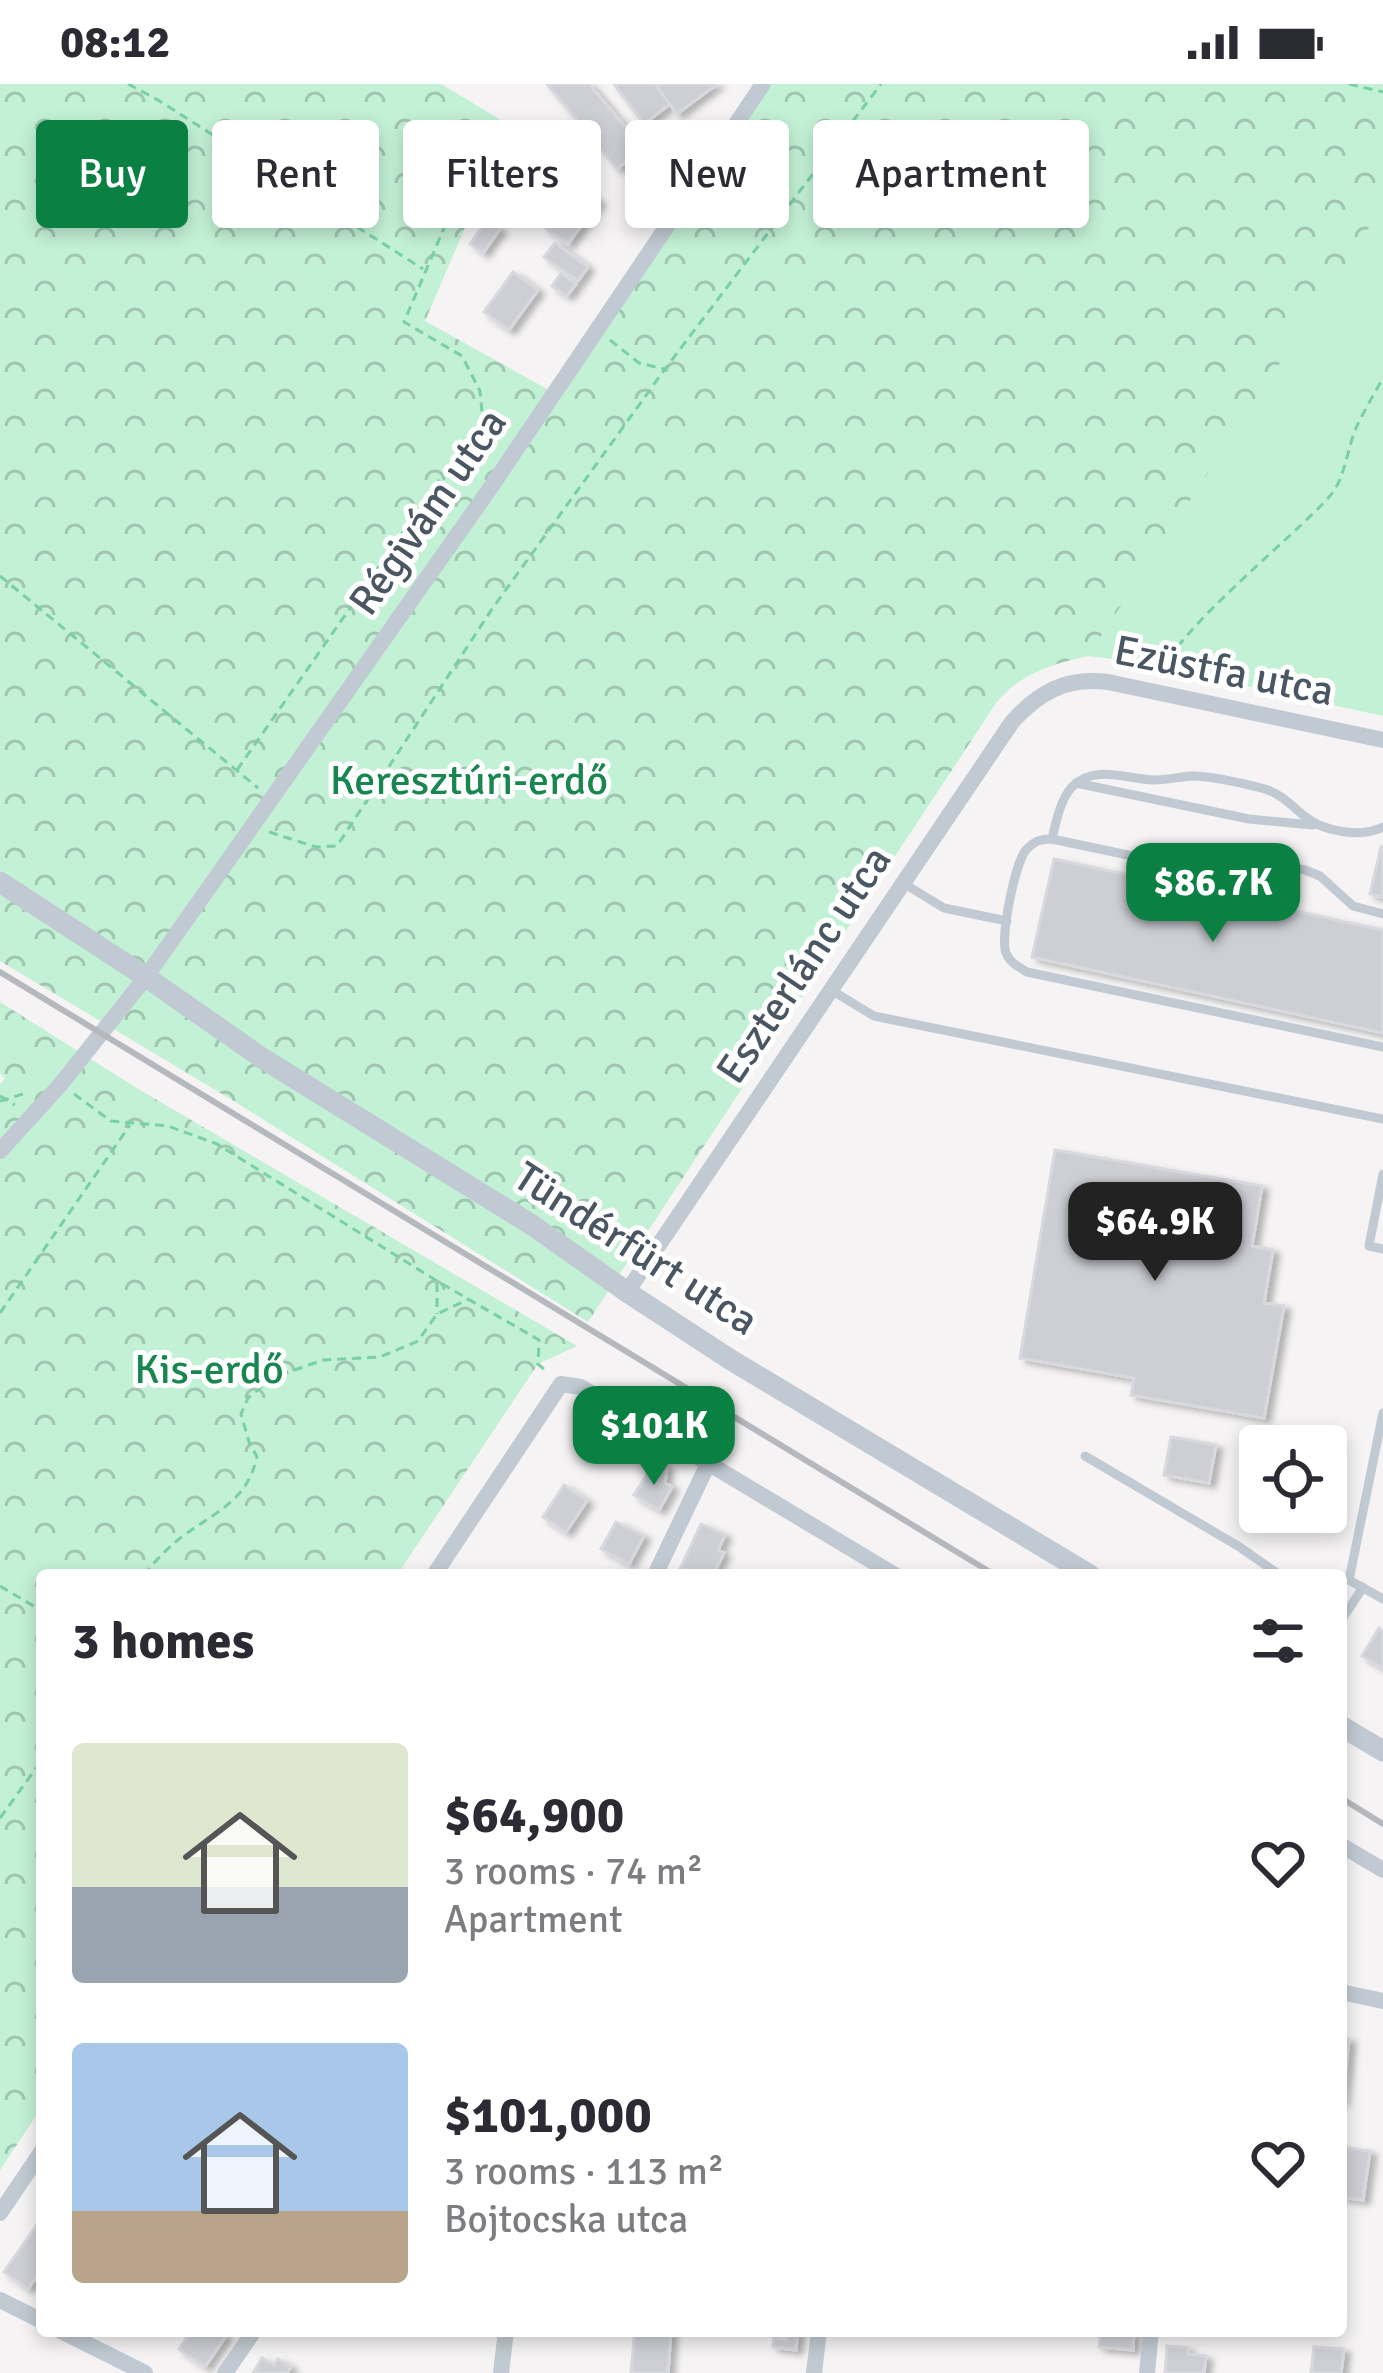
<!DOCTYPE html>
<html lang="en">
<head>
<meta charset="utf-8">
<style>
  body { margin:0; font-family:Signika,sans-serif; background:#f2f2f3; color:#2b2b33; height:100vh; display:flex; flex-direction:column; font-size:45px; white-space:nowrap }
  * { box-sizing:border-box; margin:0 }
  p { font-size:39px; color:#7c7c81 }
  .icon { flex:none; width:66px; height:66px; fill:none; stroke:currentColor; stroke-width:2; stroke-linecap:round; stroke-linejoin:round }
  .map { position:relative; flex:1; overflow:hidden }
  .panel { position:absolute; left:36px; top:1485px; width:1311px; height:768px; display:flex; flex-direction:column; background:#fff; border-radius:12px; box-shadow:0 6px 18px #0003 }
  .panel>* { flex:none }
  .guide { position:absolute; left:36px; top:36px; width:1311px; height:108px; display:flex; gap:24px }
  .controls { position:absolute; left:1239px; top:1341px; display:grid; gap:24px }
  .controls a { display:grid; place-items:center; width:108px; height:108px; border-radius:12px; background:#fff; box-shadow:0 6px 18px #0003; font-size:60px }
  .price { position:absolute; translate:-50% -102px; padding:0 27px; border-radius:24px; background:#0b8043; color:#fff; font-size:39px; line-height:78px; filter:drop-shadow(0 3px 6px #0008) }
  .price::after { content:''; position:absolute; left:50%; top:72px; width:36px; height:27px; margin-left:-18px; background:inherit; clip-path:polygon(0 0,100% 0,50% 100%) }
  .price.current { background:#222; color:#fff }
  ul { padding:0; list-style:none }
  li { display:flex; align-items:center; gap:36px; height:300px; padding:0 36px }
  li span { display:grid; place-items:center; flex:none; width:336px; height:240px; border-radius:12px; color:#555 }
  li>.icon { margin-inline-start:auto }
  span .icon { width:144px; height:144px; fill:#fffc; stroke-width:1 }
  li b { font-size:51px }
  h2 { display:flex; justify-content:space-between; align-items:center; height:144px; padding:0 36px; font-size:51px }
  .chip { padding:0 42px; border-radius:12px; background:#fff; box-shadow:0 6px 18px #0003; font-size:42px; line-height:108px }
  .chip.current { background:#0b8043; color:#fff }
  .status { display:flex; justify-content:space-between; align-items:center; height:84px; padding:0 60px; background:#fff; direction:ltr }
  .status svg { height:33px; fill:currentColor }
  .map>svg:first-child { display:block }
  .green { fill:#c3f1d5 }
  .forest { fill:url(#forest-crowns) }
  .building { fill:#cdcfd5; stroke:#d7d9de; stroke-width:3; filter:url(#shadow) }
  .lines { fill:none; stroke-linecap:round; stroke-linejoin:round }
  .path { stroke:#7ad0a6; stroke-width:3; stroke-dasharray:9 6; stroke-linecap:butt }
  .service { stroke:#c1cad2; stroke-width:9 }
  .minor { stroke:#c1cad2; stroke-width:16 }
  .tertiary { stroke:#c1cad2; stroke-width:21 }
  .rail { stroke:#b5b8bd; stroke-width:6 }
  .labels { text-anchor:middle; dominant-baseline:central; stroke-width:10; stroke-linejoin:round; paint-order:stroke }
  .street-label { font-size:42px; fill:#4a5661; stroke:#fff }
  .park-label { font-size:42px; fill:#17864f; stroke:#fff }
</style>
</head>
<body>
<div class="status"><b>08:12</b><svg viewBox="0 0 49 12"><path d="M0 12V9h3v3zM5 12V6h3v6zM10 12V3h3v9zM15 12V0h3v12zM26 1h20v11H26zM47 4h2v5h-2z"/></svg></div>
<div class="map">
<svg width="1383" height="2289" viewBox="0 0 1383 2289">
  <defs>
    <pattern id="forest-crowns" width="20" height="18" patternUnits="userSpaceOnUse" patternTransform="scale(3)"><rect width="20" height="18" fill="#c3f1d5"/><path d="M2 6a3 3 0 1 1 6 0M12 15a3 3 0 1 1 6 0" fill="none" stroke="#a0c6b0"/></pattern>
    <filter id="shadow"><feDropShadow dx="6" dy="4" stdDeviation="3" flood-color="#0004"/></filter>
  </defs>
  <rect width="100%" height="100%" fill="#f5f3f3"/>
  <polygon class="green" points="1383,122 1383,632 1138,578 1088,572"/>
  <g class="forest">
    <path d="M0 0H441L509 41 425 237 556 310 771 0H1383V122L1088 572C1052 580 1021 589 996 619L588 1238 232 1016 0 877Z"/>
    <polygon points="0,918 140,1006 577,1262 538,1280 397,1491 42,1491 42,2023 0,2086 0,1001 5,994 0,989"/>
  </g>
  <g class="building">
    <polygon points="547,0 589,0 643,64 617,85"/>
    <polygon points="614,0 655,0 670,20 644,40"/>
    <polygon points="655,0 717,0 677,30"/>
    <polygon points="511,96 525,106 510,128 496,118"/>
    <polygon points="575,100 599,117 568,160 544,143"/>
    <polygon points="487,136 500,145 483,169 470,160"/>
    <polygon points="555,159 588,183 578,197 544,173"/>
    <polygon points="513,188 538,206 509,246 484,228"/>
    <polygon points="561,189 576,200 567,212 552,202"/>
    <polygon points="1381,763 1383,763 1383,813 1370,810"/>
    <polygon points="1054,775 1383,846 1383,949 1032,873"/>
    <polygon points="1055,1066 1262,1102 1252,1162 1273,1166 1264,1219 1284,1222 1264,1334 1131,1311 1134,1294 1020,1274"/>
    <polygon points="1171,1353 1216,1361 1209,1399 1164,1391"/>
    <polygon points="661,1380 667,1384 665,1399 672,1403 659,1426 634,1411 652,1383 657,1386"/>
    <polygon points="564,1401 587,1417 566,1448 543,1433"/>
    <polygon points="616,1438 644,1452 629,1480 601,1465"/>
    <polygon points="701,1440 725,1451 718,1466 724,1469 713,1491 693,1491 680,1485"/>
    <polygon points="1379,1544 1383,1547 1383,1584 1362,1572"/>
    <polygon points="1341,1954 1349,1955 1342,2018 1341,2018"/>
    <polygon points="1341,2063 1370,2067 1363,2116 1341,2113"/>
    <polygon points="36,2142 42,2146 42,2185 28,2205 4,2188"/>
    <polygon points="191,2247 218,2247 226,2252 205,2283 179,2265"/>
    <polygon points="635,2247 671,2247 668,2289 631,2289"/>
    <polygon points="788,2247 798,2247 796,2266 773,2263 774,2254 787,2256"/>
    <polygon points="1101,2247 1134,2247 1133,2266 1099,2263"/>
    <polygon points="1167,2262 1188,2264 1187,2270 1206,2272 1204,2289 1165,2289"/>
    <polygon points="1314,2263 1344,2265 1341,2289 1311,2289"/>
    <polygon points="262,2274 274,2281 278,2275 291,2283 287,2289 253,2289"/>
  </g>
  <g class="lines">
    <g class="path">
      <polyline points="128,0 158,16 423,185"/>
      <polyline points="1349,0 1383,8"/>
      <polyline points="487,43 404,238 462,272 480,307 487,378"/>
      <polyline points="610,256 639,279 664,285"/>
      <polyline points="398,459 423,468"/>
      <polyline points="0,492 258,704"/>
      <path d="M1164 589C1168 553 1298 449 1329 413 1345 396 1347 365 1356 344 1364 327 1374 310 1383 294"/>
      <polyline points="237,686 482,335"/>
      <polyline points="269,748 316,763 337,762 492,525 665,285 881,0"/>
      <polyline points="74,1010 111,1037 168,1042 217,1060 437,1197 539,1256 538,1280 546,1287"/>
      <polyline points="0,1012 15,1021"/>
      <polyline points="0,1017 26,1009"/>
      <polyline points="437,1199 437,1230"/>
      <polyline points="0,1229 130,1041"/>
      <path d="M144 1491C156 1476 170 1461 186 1450 219 1426 247 1416 257 1373L249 1358 241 1330 248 1314 272 1294 323 1276 380 1273 418 1257 437 1230 469 1215"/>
      <polyline points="0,1502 42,1527"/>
      <polyline points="0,1734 42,1676"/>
    </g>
    <g class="service">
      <polyline points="1076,699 1249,735 1313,741"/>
      <path d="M1052 755C1056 738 1060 716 1072 703 1093 680 1127 695 1153 696 1166 696 1178 693 1191 692 1214 692 1242 699 1265 705 1281 710 1290 720 1303 731 1323 748 1360 754 1383 743"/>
      <polyline points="903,799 944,824 1007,837"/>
      <path d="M1383 830 1353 822 1320 792 1305 786 1290 783 1250 793H1232L1052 755C1040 755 1034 757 1026 766 1015 779 1000 853 1006 869 1010 879 1019 883 1027 888L1383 963"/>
      <polyline points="831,906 874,932 1383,1035"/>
      <polyline points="1383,1090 1369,1162 1383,1165"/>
      <polyline points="1383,1329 1349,1496 1383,1515"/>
      <polyline points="1085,1372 1238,1462 1280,1491"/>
      <polyline points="1341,1537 1363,1503"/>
    </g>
    <g class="minor">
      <polyline points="0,1067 60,1001 146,893 491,403 763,0"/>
      <path d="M627 1208 1012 638C1039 608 1066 593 1108 598L1383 656"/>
      <polyline points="434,1491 561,1300 581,1303 895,1491"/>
      <polyline points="655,1491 709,1378"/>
      <polyline points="1341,1761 1383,1786"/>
      <polyline points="1341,1908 1383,1917"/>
      <polyline points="0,2129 42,2067"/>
      <polyline points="0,2216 42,2237"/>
      <polyline points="61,2247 145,2289"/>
      <polyline points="225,2289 254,2247"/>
      <polyline points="501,2289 506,2247"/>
      <polyline points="814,2289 819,2247"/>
      <polyline points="1147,2289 1151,2247"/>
    </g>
    <g class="tertiary">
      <polyline points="0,798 146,893 262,974 532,1141 627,1208 731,1276 1090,1491"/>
      <polyline points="1341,1642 1383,1667"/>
    </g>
    <g class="rail">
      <polyline points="0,888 995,1491"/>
      <polyline points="1341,1714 1383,1740"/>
    </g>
  </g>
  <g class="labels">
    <g class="street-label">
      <text transform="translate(428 428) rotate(-55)">Régivám utca</text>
      <text transform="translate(1224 587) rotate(11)">Ezüstfa utca</text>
      <text transform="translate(804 881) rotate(-56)">Eszterlánc utca</text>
      <text transform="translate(636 1165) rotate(33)">Tündérfürt utca</text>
    </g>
    <g class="park-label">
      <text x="469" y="696">Keresztúri-erdő</text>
      <text x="209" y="1285">Kis-erdő</text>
    </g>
  </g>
</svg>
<div class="controls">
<a><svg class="icon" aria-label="locate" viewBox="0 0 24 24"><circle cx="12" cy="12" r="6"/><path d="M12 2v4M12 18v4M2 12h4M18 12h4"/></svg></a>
</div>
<b class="price" style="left:1213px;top:861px">$86.7K</b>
<b class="price current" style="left:1155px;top:1200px">$64.9K</b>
<b class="price" style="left:654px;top:1404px">$101K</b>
<div class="guide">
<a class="chip current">Buy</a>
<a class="chip">Rent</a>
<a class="chip">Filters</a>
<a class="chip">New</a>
<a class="chip">Apartment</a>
</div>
<section class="panel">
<h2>3 homes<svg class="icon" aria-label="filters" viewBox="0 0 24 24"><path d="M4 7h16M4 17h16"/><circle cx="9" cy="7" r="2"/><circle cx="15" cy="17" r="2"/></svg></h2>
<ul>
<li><span style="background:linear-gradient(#dfe7d0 60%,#9aa5b1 0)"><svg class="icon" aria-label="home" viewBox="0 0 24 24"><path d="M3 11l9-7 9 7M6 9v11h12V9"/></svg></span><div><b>$64,900</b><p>3 rooms · 74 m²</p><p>Apartment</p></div><svg class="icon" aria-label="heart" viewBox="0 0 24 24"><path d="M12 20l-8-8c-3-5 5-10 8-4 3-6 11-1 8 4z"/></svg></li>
<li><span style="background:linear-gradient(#a9c7e8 70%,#b9a48a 0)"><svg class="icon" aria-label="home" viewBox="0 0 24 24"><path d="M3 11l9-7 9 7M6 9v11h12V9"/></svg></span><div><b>$101,000</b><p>3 rooms · 113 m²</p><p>Bojtocska utca</p></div><svg class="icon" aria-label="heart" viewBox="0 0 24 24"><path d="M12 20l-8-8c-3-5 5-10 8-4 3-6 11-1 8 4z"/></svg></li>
</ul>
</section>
</div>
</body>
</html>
